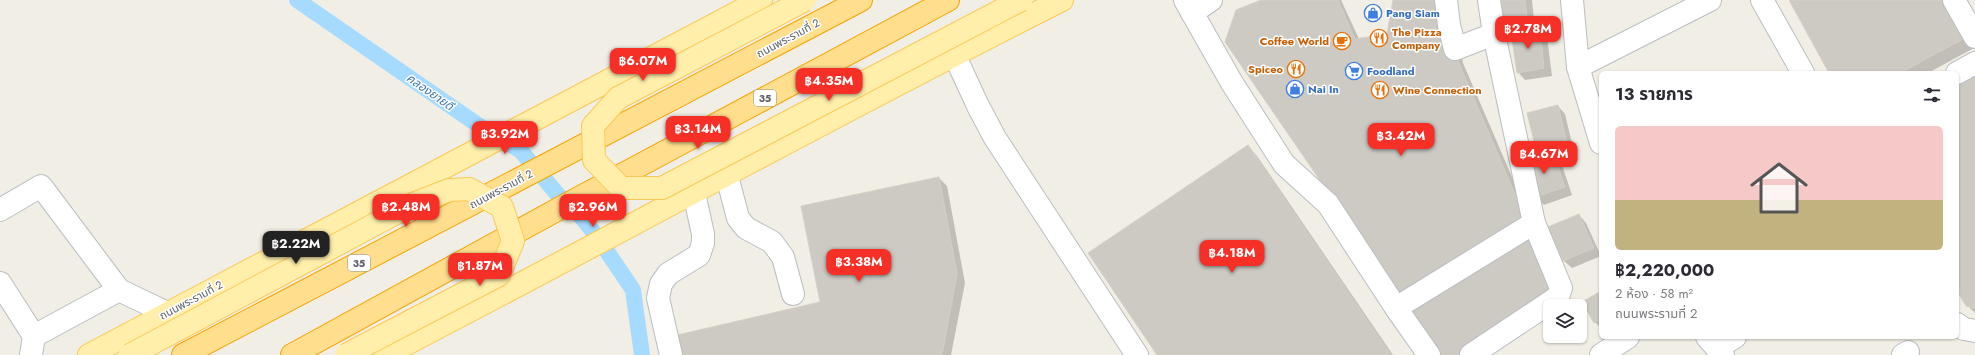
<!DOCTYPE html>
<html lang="th">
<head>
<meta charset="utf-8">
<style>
  body { margin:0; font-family:Jost,"Noto Sans Thai",sans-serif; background:#f2f2f3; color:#2b2b33; height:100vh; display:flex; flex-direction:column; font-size:15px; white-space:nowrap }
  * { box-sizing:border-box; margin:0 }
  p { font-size:13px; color:#7c7c81 }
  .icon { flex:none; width:22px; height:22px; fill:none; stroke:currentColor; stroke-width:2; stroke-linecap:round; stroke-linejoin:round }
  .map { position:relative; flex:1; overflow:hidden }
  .side { position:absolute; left:1599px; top:71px; width:360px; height:268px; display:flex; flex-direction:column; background:#fff; border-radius:6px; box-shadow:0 1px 3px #0004 }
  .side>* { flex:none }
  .controls { position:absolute; left:1543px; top:299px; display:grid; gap:8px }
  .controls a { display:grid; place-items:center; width:44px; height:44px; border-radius:6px; background:#fff; box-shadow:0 1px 3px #0004; font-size:20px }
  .price { position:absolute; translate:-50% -34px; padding:0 9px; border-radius:8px; background:#f63026; color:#fff; font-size:13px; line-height:26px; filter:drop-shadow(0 1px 2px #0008) }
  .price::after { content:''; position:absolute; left:50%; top:24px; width:12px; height:9px; margin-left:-6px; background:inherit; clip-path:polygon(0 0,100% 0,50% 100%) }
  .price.active { background:#222; color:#fff }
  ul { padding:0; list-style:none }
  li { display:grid; align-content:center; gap:8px; height:212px; padding:0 16px }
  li+li { border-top:1px solid #e1e1e2 }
  li span { display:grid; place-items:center; height:124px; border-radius:6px; color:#555 }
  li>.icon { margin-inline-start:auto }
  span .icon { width:72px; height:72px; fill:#fffc; stroke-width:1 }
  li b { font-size:17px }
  h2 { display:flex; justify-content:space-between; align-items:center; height:48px; padding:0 16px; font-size:17px }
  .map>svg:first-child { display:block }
  .shadow { fill:#0003 }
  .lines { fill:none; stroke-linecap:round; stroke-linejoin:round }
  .canal { stroke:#a6dbff; stroke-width:16 }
  .building { fill:#cdcac4; stroke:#d6cfc3 }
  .minor-casing { stroke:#babdc2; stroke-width:24 }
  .major-casing { stroke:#fcc853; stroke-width:24 }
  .highway-casing { stroke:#f5a200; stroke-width:24 }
  .minor { stroke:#fff; stroke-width:22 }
  .major { stroke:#ffefab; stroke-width:22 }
  .highway { stroke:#ffdf8d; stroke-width:22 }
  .major-bridge-casing { stroke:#fcc853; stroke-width:24; stroke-linecap:butt }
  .major-bridge { stroke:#ffefab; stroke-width:22 }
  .labels { text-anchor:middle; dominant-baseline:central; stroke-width:3; stroke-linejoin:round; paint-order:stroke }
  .shield { fill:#fff; stroke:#8e9095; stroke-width:1 }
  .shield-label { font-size:10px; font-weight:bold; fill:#5d6167 }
  .shop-label { font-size:11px; font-weight:bold; fill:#366cbe; stroke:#fff; text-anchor:start }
  .food-label { font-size:11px; font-weight:bold; fill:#c56008; stroke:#fff; text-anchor:start }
  .street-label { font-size:11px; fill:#5d6167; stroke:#fff }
  .water-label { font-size:12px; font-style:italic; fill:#3876b0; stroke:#fff }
</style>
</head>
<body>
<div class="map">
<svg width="1975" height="355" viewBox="0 0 1975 355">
  <rect width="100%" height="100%" fill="#f0eee5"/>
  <g class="shadow">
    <polygon points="1264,0 1341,0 1359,39 1388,35 1394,0 1453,2 1463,63 1564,298 1477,355 1441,355"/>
    <polygon points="1494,0 1532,0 1535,30 1539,29 1547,37 1552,76 1525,80 1518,72 1512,35 1506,36"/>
    <polygon points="1791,0 1948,0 1974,48 1928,73 1830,73"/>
    <polygon points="1975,69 1975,313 1967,305 1957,289"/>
    <polygon points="1558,106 1565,114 1574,152 1556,157 1561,162 1572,195 1544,205 1536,197 1543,158 1538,152"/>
    <polygon points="1248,146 1257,156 1393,355 1159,355"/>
    <polygon points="939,178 947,186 965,283 951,355 678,355 821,303"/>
    <polygon points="1579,215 1586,223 1601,256 1572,268 1564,261 1550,227"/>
    <polygon points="1601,292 1601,328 1595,322"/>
  </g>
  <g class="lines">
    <polyline class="canal" points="297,0 481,127 521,151 558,195 572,206 596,235 633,290 642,355"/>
  </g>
  <g class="building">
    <polygon points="1261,0 1338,0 1355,39 1387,34 1393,0 1447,0 1455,54 1556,290 1458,355 1440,355 1225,42 1236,10"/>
    <polygon points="1493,0 1525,0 1528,25 1497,28"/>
    <polygon points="1789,0 1944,0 1965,38 1900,73 1829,73"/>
    <polygon points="1540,28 1544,68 1517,73 1511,32"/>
    <polygon points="1975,68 1975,308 1966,306 1957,291 1957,78"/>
    <polygon points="1558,105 1567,144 1537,153 1527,113"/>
    <polygon points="1248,145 1391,355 1157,355 1088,253"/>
    <polygon points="1553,153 1565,187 1535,197 1524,163"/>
    <polygon points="939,177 957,274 942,355 677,355 673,336 820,302 801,206"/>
    <polygon points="1579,214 1594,248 1563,261 1548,227"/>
    <polygon points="1601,291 1601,319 1594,323 1582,302"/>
  </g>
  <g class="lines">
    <defs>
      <g id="minor">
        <polyline points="1185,0 1232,83 1284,164 1328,204 1396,308 1429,355"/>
        <polyline points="1446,0 1449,25 1455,49 1494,34"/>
        <polyline points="1572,0 1578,67 1601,143"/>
        <polyline points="1762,0 1803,73"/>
        <polyline points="1954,0 1975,37"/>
        <polyline points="1192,13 1211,0"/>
        <polyline points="954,54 978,106 995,138 1137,355"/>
        <polyline points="1578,67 1710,0"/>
        <polyline points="1957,73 1975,63"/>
        <polyline points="727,176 738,218 746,228 772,242 783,257 793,294"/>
        <polyline points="0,210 41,186 119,290"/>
        <polyline points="0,283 34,336"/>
        <polyline points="1396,308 1534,223"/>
        <polyline points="1957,324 1964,329 1975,331"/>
        <polyline points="1707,337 1723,355"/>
        <polyline points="1717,348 1735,337"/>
        <polyline points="31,355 34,336 119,290 167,313"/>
        <polyline points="671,355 658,298 661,284 668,274 699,255 703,243 703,234 694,193"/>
        <polyline points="1471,355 1558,297 1561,288 1534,223 1494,34 1489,0"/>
        <polyline points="1601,355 1628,337"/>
        <polyline points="1903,355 1908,352"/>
      </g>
      <g id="major">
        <polyline points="89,355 761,0"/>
        <path d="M385 355C611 238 835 114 1062 0"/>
      </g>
      <g id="highway">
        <polyline points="183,355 861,0"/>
        <polyline points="292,355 564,206 948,0"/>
      </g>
    </defs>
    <use href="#minor" class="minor-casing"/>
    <use href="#major" class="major-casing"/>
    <use href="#highway" class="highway-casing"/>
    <use href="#minor" class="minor"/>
    <use href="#major" class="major"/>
    <use href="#highway" class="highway"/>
    <defs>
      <g id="major-bridge">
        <polyline points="805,0 618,98 593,126 594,160 621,188 662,188 1021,0"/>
        <polyline points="130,355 413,204 449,190 469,189 502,207 513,241 499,275 346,355"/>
      </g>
    </defs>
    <use href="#major-bridge" class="major-bridge-casing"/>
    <use href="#major-bridge" class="major-bridge"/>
  </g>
  <defs>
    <symbol id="shop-ring" viewBox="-11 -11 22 22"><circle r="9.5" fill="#fff" stroke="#3f7fe0" stroke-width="1.5"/><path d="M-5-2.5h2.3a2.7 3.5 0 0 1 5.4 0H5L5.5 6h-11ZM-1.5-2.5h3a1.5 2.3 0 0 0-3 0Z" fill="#3f7fe0"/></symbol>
    <symbol id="restaurant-ring" viewBox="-11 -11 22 22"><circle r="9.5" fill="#fff" stroke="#e8710a" stroke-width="1.5"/><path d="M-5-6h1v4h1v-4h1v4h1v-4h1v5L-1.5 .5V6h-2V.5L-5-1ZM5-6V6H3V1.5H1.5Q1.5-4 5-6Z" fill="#e8710a"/></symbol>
    <symbol id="cafe-ring" viewBox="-11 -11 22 22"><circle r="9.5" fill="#fff" stroke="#e8710a" stroke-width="1.5"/><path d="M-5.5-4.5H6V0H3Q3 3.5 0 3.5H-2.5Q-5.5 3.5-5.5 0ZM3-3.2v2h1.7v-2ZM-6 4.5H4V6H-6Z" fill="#e8710a"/></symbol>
    <symbol id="supermarket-ring" viewBox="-11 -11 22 22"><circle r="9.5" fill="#fff" stroke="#3f7fe0" stroke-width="1.5"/><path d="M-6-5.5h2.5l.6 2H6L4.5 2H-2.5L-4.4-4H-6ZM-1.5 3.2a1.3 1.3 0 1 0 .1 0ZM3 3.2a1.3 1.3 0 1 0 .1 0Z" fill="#3f7fe0"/></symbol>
  </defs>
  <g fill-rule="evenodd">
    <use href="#shop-ring" x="1363" y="3" width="20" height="20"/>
    <use href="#restaurant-ring" x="1369" y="28" width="20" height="20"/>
    <use href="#cafe-ring" x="1332" y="31" width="20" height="20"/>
    <use href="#restaurant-ring" x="1286" y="59" width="20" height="20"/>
    <use href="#supermarket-ring" x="1344" y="61" width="20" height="20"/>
    <use href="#shop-ring" x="1285" y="79" width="20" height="20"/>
    <use href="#restaurant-ring" x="1370" y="80" width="20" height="20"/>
  </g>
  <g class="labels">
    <g class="shield">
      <rect x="754" y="90" width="22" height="16" rx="3"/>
      <rect x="348" y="255" width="22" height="16" rx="3"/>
    </g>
    <g class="shield-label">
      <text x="765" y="98">35</text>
      <text x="359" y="263">35</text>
    </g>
    <g class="shop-label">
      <text x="1386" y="13">Pang Siam</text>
      <text x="1367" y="71">Foodland</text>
      <text x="1308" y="89">Nai In</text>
    </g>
    <g class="food-label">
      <text x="1392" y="32">The Pizza<tspan x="1392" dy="13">Company</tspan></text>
      <text x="1329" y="41" text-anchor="end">Coffee World</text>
      <text x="1283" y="69" text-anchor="end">Spiceo</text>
      <text x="1393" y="90">Wine Connection</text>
    </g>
    <g class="street-label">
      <text transform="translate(788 38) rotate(-28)">ถนนพระรามที่ 2</text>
      <text transform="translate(501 189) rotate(-28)">ถนนพระรามที่ 2</text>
      <text transform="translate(191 300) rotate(-28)">ถนนพระรามที่ 2</text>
    </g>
    <g class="water-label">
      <text transform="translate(430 92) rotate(35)">คลองยายดี</text>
    </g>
  </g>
</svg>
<div class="controls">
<a><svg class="icon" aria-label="layers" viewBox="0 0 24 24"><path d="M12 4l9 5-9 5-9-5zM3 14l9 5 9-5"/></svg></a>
</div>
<b class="price" style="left:1528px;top:50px">฿2.78M</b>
<b class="price" style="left:643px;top:82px">฿6.07M</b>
<b class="price" style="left:829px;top:102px">฿4.35M</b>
<b class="price" style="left:698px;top:150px">฿3.14M</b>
<b class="price" style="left:505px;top:155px">฿3.92M</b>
<b class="price" style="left:1401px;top:157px">฿3.42M</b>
<b class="price" style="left:1544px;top:175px">฿4.67M</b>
<b class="price" style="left:406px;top:228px">฿2.48M</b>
<b class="price" style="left:593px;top:228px">฿2.96M</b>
<b class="price active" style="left:296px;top:265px">฿2.22M</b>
<b class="price" style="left:1232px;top:274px">฿4.18M</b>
<b class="price" style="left:859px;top:283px">฿3.38M</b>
<b class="price" style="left:480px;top:287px">฿1.87M</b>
<section class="side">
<h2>13 รายการ<svg class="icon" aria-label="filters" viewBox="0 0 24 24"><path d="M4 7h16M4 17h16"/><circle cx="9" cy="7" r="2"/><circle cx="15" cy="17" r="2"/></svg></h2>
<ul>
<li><span style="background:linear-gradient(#f6c9c9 60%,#c2b280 0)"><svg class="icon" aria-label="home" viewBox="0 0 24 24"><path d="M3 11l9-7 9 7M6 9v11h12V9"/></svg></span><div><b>฿2,220,000</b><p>2 ห้อง · 58 m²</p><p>ถนนพระรามที่ 2</p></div></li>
</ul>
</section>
</div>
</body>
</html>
